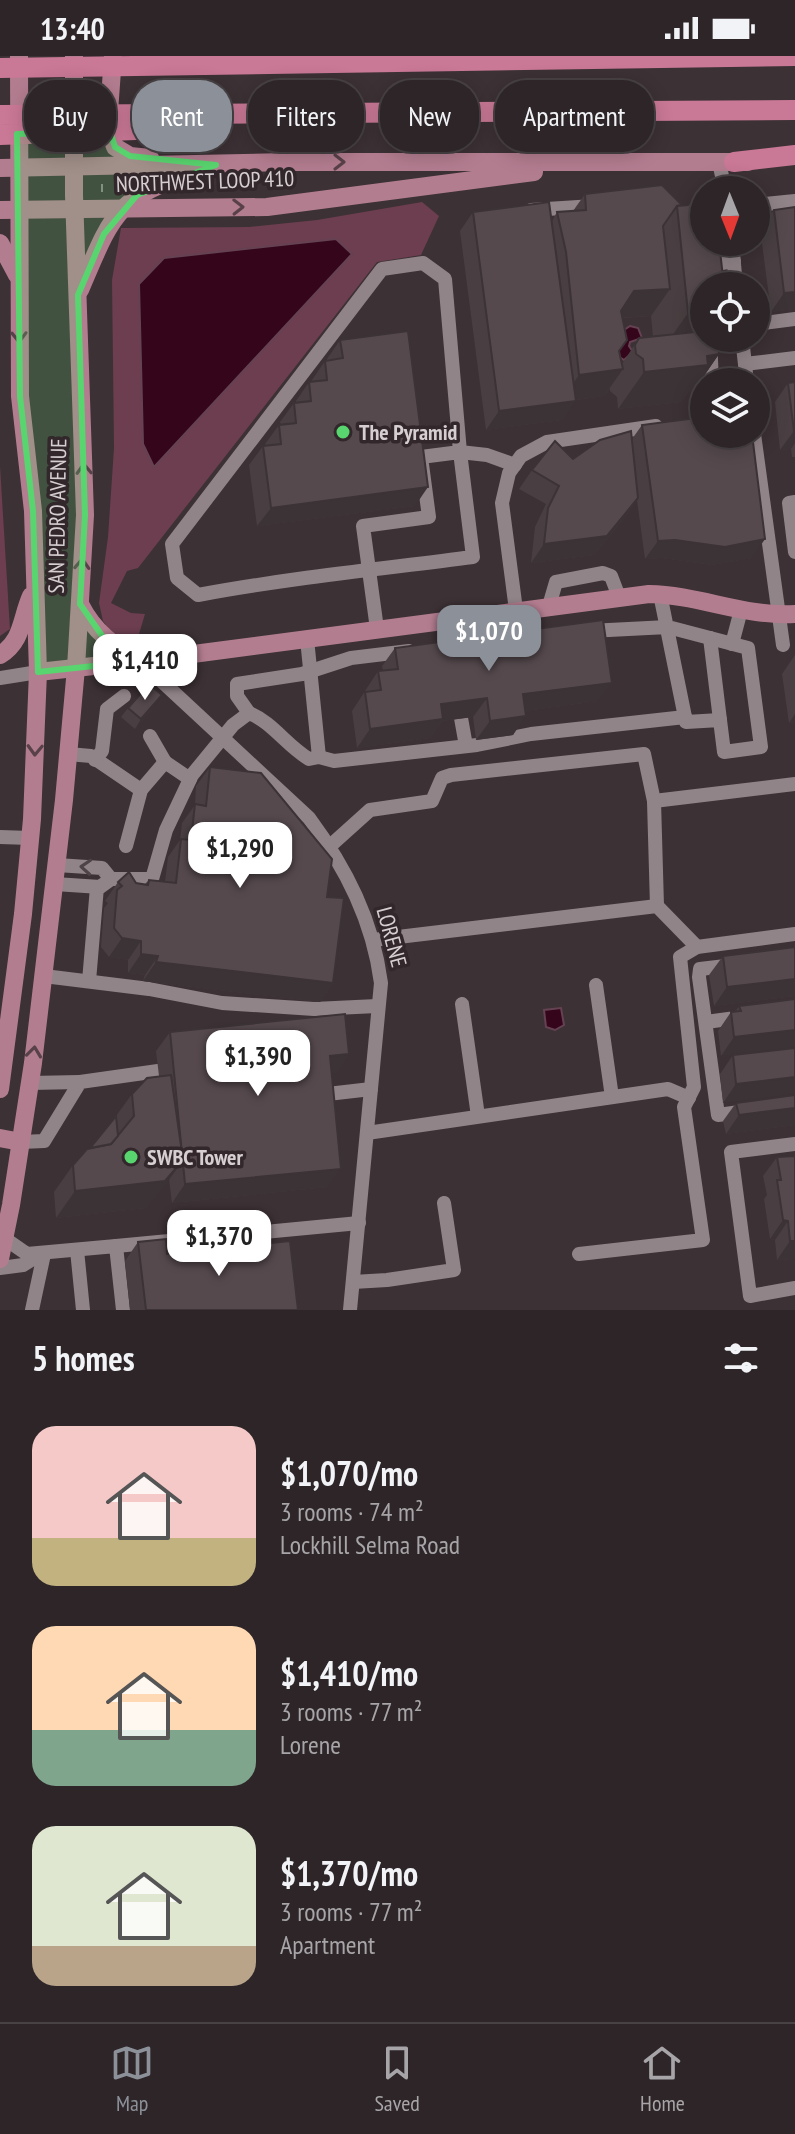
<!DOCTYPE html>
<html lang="en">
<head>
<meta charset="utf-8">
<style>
  body { margin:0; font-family:"PT Sans Narrow",sans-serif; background:#352d30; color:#f1f3f6; height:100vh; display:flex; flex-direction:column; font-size:30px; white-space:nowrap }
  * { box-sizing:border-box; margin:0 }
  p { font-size:26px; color:#a7a5a8 }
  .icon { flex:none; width:44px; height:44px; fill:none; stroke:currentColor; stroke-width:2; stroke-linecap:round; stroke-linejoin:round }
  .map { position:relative; height:1254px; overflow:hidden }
  .sheet { display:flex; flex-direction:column; background:#2d2528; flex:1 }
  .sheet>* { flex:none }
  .hud { position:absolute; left:24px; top:24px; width:748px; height:72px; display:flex; gap:16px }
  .needle { width:52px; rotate:179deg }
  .fabs { position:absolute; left:690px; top:120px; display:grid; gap:16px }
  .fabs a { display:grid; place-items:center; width:80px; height:80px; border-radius:50%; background:#2d2528; box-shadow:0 4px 20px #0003,0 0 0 2px #484245; font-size:40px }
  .price { position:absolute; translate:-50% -68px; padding:0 18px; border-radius:16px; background:#fff; color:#222; font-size:26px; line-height:52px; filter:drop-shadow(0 2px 4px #0008) }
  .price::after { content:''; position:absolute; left:50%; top:48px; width:24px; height:18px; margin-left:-12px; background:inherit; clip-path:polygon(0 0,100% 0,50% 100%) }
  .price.current { background:#8c9099; color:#fff }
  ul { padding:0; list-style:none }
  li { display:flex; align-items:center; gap:24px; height:200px; padding:0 32px }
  li span { display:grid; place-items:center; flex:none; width:224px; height:160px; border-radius:24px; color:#555 }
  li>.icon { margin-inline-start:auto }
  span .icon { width:96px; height:96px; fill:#fffc; stroke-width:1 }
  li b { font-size:34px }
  h2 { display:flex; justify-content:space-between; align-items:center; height:96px; padding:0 32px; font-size:34px }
  .tag { padding:0 28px; border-radius:32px; background:#2d2528; box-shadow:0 4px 20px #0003,0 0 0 2px #484245; font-size:28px; line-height:72px }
  .tag.current { background:#8c9099; color:#fff }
  .status { display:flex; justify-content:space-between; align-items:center; height:56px; padding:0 40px; background:#2d2528; direction:ltr }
  .status svg { height:22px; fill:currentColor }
  .tab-bar { display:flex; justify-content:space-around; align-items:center; height:112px; border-top:2px solid #484245; background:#2d2528; font-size:22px; color:#a7a5a8 }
  .tab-bar a { display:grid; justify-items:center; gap:4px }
  .tab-bar .current { color:#8c9099 }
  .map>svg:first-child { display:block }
  .green { fill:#6c3e4f }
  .water { fill:#35051c; stroke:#654252; stroke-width:2 }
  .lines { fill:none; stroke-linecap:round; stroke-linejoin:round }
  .path { stroke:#8b8285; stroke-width:2; stroke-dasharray:8 4; stroke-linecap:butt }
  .minor { stroke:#918488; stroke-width:14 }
  .major { stroke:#b37d90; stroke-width:18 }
  .highway { stroke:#c97895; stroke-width:20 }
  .wall { fill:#493f42; fill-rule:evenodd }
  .shaded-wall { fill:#3c3336 }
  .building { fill:#55494d; stroke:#3c3336; stroke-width:2 }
  .oneway { stroke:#594149 }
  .oneway2 { stroke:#4e4347 }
  .marked { fill:#59d56f; fill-opacity:0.2; stroke:#59d56f; stroke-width:6; stroke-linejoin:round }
  .poi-dot { fill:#59d56f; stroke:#32272b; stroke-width:3 }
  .labels { text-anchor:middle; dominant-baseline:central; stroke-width:7; stroke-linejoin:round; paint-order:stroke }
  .street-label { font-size:22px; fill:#d6cfd1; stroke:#32272b }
  .poi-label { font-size:22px; font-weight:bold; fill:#d6cfd1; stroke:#32272b; text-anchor:start }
</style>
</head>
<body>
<div class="status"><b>13:40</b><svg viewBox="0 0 49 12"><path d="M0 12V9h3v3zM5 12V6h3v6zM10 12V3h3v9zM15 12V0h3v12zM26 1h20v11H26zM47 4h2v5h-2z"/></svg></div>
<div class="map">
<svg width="795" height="1254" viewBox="0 0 795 1254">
  <rect width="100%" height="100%" fill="#3c3135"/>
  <g class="green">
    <polygon points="422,146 439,160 421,199 377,206 138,512 127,515 111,547 131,557 145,558 139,578 125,582 111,576 103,565 99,547 108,481 114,392 112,224 121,172 249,171 317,164"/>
    <polygon points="0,410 10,573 0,580"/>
  </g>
  <g class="water">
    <polygon points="336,183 352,198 154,411 143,388 139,228 164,202"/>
    <polygon points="630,270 638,272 642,282 630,286 629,290 633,296 624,304 618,300 621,276"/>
    <polygon points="561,952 564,969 555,974 546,971 544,954"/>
  </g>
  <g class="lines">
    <polyline class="path" points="102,136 102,127"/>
    <g class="minor">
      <polyline points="719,106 725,134"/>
      <polyline points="756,149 795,145"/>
      <polyline points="531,154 594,150"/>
      <polyline points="732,186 736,230"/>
      <polyline points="703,210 734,205"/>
      <polyline points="756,268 795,263"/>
      <polyline points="710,282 712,326"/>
      <polyline points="742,282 747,326"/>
      <polyline points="745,308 795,302"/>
      <polyline points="754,378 783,589"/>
      <polyline points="795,446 789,447 795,496"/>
      <polyline points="549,550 556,526 603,517 611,520 619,541"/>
      <polyline points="516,554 502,447 509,417 521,400 547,386 656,370"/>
      <polyline points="448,564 453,601"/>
      <path d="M377 573 363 470 429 461 421 401 460 396 445 223 423 207 382 213 172 488 177 522 198 539C289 522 381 513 473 501L460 396 487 399 515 409"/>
      <polyline points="589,575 668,571 748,592 761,691 724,696 720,664 686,666 660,538"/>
      <polyline points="710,582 720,664"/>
      <polyline points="307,583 319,701"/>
      <polyline points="732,588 741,554"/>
      <path d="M140 605 309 762C346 812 373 865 381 927L350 1254"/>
      <polyline points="0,622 38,616"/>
      <polyline points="249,657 237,640 237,628 302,618 351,602 409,595"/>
      <polyline points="461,662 466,690"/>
      <polyline points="150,680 165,706"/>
      <polyline points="68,698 91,700 141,734"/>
      <polyline points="95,704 102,695 107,653 124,640"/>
      <polyline points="654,745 657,850"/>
      <polyline points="0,781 30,782"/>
      <polyline points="126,790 141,734 165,706 190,723"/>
      <polyline points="330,790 370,754 432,745 442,722 451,719 644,698 654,745 795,728"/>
      <polyline points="57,809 102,812 111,823"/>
      <path d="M55 828 100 831 111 823H152L166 774 192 719 233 669 249 657C272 666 287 690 309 703L319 701 334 705 477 689 531 678 685 661"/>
      <polyline points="373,884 657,850 697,891"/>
      <polyline points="734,909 700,913 699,921 718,1059 747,1055"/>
      <polyline points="44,920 149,933 222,947 314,953 377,950"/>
      <polyline points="89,925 97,831"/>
      <polyline points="596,929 612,1041"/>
      <polyline points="462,948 478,1060"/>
      <polyline points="706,966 743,961"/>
      <polyline points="30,1027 80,1026"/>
      <polyline points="319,1039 371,1033"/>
      <polyline points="367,1077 668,1033 689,1042"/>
      <polyline points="21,1086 44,1085 80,1026 158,1015"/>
      <polyline points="795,1088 731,1096 750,1240 795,1232"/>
      <polyline points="4,1182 27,1198 116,1190 123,1254"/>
      <polyline points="116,1190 359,1167"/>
      <polyline points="77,1194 83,1254"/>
      <polyline points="579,1198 703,1184 684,1051 694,1031 680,901 697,891 795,878"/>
      <polyline points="0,1212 23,1209 39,1199"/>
      <polyline points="353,1226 387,1224 454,1214 444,1147"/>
      <polyline points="32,1254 44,1198"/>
    </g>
    <g class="major">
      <polyline points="113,0 108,70 115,91 130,100 150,102"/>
      <polyline points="0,112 288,106 748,106"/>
      <polyline points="0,154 267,151 534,116"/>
      <polyline points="0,187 17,219"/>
      <path d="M80 234C113 157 115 142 198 115"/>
      <path d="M80 548C94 576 114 590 140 605"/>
      <path d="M0 599C23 585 21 562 31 540"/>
      <path d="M38 616 140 605 649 538C699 539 745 561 795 558"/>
      <polyline points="0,1033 23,858 32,763 38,616 33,455 20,340 19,0"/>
      <polyline points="0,1082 21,1086"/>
      <polyline points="0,1203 11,1149 33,1007 64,744 76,612 85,459 74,139 74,0"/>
    </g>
    <g class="highway">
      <polyline points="0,12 795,0"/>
      <polyline points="0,59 795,54"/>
      <polyline points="0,79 190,72"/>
      <polyline points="734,106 795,99"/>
    </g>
  </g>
  <g class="wall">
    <path d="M585 138 682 149 704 230V282L719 298 693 336H688L681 346 618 353 617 341 610 335V332L604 340 576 344 562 364 486 374 460 175 473 156 552 165 557 156 573 155ZM651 260 653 281 639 282 622 308 619 295 622 262Z"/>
    <polygon points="795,151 795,253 771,256 760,172 774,154"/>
    <polygon points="340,284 415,450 257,470 249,409 263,390 266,389 265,388 279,369 281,369 280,366 294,347 296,347 296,345 309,326 312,326 312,324 325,305 327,305 327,303"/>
    <polygon points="795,326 795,401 792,401 791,393 780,394 775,346 788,327"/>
    <polygon points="642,369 752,502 712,509 662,502 645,503 637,444 625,461 594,499 531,507 535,471 546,448 519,433 532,414 573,403 632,383"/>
    <polygon points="395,592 598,645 525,655 513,679 476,684 473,661 442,665 430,682 357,692 352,655 378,615 383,615 382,610"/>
    <polygon points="795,599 795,666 789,667 782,618"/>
    <polygon points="156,649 135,673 121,661 128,652"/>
    <polygon points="210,711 327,841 333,927 320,946 143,925 145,919 128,917 128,904 109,901 101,891 104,852 108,847 105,845 118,826 145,828 149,824 165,826 168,801 180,784 182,767 195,749 196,730"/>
    <polygon points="795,891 795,940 714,950 709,919 723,900"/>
    <polygon points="795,943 721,1000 718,975 731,956 735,956 739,950"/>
    <polygon points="170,976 349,998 336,1017 332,1017 328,1131 172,1147 169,1123 146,1152 56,1162 54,1136 73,1109 90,1092 116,1060 132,1038 159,1020 156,995"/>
    <polygon points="795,992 723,1047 720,1018 733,999"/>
    <polygon points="795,1039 795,1069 726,1078 723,1065 736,1047"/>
    <polygon points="777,1101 795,1203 777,1204 775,1184 770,1183 764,1143 767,1139 763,1120"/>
    <polygon points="138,1186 167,1198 298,1254 130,1254 125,1205"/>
  </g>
  <g class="shaded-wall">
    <polygon points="670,233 651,260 615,262 634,235"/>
    <polygon points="795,236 795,253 771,256 784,237"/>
    <polygon points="704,256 704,258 673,302 655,304 688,257"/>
    <polygon points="719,298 693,336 688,336 681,346 618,353 644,316 707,300"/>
    <polygon points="623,313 604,340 560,346 579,319"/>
    <polygon points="576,345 562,364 486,374 499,355"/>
    <polygon points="794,375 795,375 795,387 791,393 780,394"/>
    <polygon points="428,431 415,450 257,470 271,452"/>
    <polygon points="638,442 625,461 594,499 531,507 544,488"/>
    <polygon points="765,483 752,502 712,509 662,502 645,503 658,485"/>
    <polygon points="612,627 598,645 510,657 523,638"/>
    <polygon points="162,639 156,649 135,673 141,663"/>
    <polygon points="487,642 473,661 442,665 430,682 357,692 370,673 441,648"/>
    <polygon points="795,658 795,666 789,667"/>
    <polygon points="526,660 513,679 476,684 490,665"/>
    <polygon points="122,882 141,885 128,904 109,901"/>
    <polygon points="141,898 158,900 145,919 128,917"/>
    <polygon points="156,906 333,927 320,946 143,925"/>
    <polygon points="795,923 795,940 714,950 727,931"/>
    <polygon points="795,974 795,991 721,1000 734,981"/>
    <polygon points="349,998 336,1017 317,1019 330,1000"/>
    <polygon points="795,1021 795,1038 723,1047 736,1028"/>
    <polygon points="795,1052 795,1069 726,1078 739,1059"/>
    <polygon points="183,1104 164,1131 146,1152 56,1162 75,1135"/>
    <polygon points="341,1113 328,1131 172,1147 185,1128"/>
    <polygon points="783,1164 788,1165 775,1184 770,1183"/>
    <polygon points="790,1185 795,1185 795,1203 777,1204"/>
  </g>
  <g class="building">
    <polygon points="662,129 682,149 677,150 663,170 670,233 634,235 621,255 627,284 619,295 623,313 579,319 566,196 557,156 586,154 585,138"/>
    <polygon points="704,141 704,186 719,186 724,230 704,230 704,256 688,257 677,150 688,149 694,142"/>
    <polygon points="549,146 576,345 499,355 473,156"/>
    <polygon points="795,151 795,236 784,237 774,154"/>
    <polygon points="408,275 428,431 271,452 263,390 281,388 279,369 296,367 294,347 311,345 309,326 327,324 325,305 343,302 340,284"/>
    <polygon points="704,275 704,282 717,282 719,298 707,300 708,309 644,316 643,303 636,298 635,289 639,282"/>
    <polygon points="795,326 795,375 794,375 788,327"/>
    <polygon points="704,361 704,378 752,378 765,483 725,491 675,484 658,485 642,369"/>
    <polygon points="631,375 638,442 607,480 544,488 548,452 559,430 532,414 555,385 573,403 600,384"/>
    <polygon points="603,564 612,627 523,638 526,660 490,665 487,642 441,648 443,663 370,673 365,636 381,634 378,615 398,613 395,592"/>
    <polygon points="149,628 162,639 141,663 128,652"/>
    <polygon points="210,711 261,717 332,803 327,841 344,842 333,927 156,906 158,900 141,898 141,885 122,882 114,872 117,834 122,830 118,826 129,816 136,827 148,829 149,824 176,827 181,783 191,784 195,748 206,750"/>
    <polygon points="795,891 795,923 727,931 723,900"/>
    <polygon points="795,943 795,974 734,981 731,956 741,955 739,950"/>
    <polygon points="345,958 349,998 330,1000 341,1113 185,1128 170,976"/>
    <polygon points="795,992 795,1021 736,1028 733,999"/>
    <polygon points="171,1019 183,1104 165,1125 75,1135 73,1109 87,1093 111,1088 134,1060 132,1038 147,1022"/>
    <polygon points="795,1039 795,1052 739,1059 736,1047"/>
    <polygon points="116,1060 118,1080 111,1088 90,1092"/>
    <polygon points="795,1100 795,1185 790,1185 788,1165 783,1164 777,1124 781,1124 777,1101"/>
    <polygon points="166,1183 167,1198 290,1185 298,1254 146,1254 138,1186"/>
  </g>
  <defs><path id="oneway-chevron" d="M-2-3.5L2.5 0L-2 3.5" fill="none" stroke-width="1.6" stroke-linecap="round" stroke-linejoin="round" transform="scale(2)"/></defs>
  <g class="oneway">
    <use href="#oneway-chevron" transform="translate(339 106)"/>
    <use href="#oneway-chevron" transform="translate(238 151) rotate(-1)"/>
    <use href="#oneway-chevron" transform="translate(19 281) rotate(89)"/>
    <use href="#oneway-chevron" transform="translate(84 413) rotate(-92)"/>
    <use href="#oneway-chevron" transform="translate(82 508) rotate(-87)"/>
    <use href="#oneway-chevron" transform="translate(35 694) rotate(92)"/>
    <use href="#oneway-chevron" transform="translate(34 996) rotate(-83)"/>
  </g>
  <use class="oneway2" href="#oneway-chevron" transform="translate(86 811) rotate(-176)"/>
  <path class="marked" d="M110 75 115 91 130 100 216 109 137 139 104 178 78 239 85 459 80 548 103 581 140 605 38 616 33 455 20 340 17 78Z"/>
  <g class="poi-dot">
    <circle cx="343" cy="376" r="8"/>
    <circle cx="131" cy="1101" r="8"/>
  </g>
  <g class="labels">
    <g class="street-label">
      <text transform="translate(205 125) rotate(-2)">NORTHWEST LOOP 410</text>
      <text transform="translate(57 460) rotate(-89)">SAN PEDRO AVENUE</text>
      <text transform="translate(392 881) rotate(75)">LORENE</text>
    </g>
    <g class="poi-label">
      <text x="359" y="376">The Pyramid</text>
      <text x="147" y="1101">SWBC Tower</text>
    </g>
  </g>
</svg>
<div class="fabs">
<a><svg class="needle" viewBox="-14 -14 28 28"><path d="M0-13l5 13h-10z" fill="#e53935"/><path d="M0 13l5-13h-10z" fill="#a7a5a8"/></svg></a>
<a><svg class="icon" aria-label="locate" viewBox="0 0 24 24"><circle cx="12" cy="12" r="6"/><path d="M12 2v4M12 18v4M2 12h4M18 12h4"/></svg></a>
<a><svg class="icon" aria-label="layers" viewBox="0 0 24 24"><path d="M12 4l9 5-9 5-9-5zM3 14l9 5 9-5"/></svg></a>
</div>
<b class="price current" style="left:489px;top:617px">$1,070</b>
<b class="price" style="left:145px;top:646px">$1,410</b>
<b class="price" style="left:240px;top:834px">$1,290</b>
<b class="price" style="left:258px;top:1042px">$1,390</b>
<b class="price" style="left:219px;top:1222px">$1,370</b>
<div class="hud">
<a class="tag">Buy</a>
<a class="tag current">Rent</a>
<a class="tag">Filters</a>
<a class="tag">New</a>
<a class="tag">Apartment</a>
</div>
</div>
<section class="sheet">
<h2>5 homes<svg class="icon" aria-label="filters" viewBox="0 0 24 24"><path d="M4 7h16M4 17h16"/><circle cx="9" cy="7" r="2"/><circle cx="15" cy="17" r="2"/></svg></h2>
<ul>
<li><span style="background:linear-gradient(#f6c9c9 70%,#c2b280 0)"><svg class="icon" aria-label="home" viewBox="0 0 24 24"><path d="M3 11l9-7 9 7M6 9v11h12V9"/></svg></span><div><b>$1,070/mo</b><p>3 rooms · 74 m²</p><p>Lockhill Selma Road</p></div></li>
<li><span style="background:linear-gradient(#ffd9b3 65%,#7fa58c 0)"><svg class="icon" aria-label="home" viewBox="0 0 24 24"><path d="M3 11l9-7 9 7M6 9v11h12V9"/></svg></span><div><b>$1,410/mo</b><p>3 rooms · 77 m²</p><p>Lorene</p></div></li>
<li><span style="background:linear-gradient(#dfe7d0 75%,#b9a48a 0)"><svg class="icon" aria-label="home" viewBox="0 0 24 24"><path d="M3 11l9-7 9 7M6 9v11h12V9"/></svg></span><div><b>$1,370/mo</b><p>3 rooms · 77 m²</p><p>Apartment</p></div></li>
</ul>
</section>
<nav class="tab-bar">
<a class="current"><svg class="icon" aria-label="map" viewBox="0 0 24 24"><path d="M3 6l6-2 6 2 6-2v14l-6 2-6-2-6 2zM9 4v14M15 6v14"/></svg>Map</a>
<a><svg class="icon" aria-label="saved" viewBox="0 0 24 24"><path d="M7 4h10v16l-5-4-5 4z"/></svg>Saved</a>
<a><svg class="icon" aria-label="home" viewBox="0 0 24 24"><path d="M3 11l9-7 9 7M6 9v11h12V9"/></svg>Home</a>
</nav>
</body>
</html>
